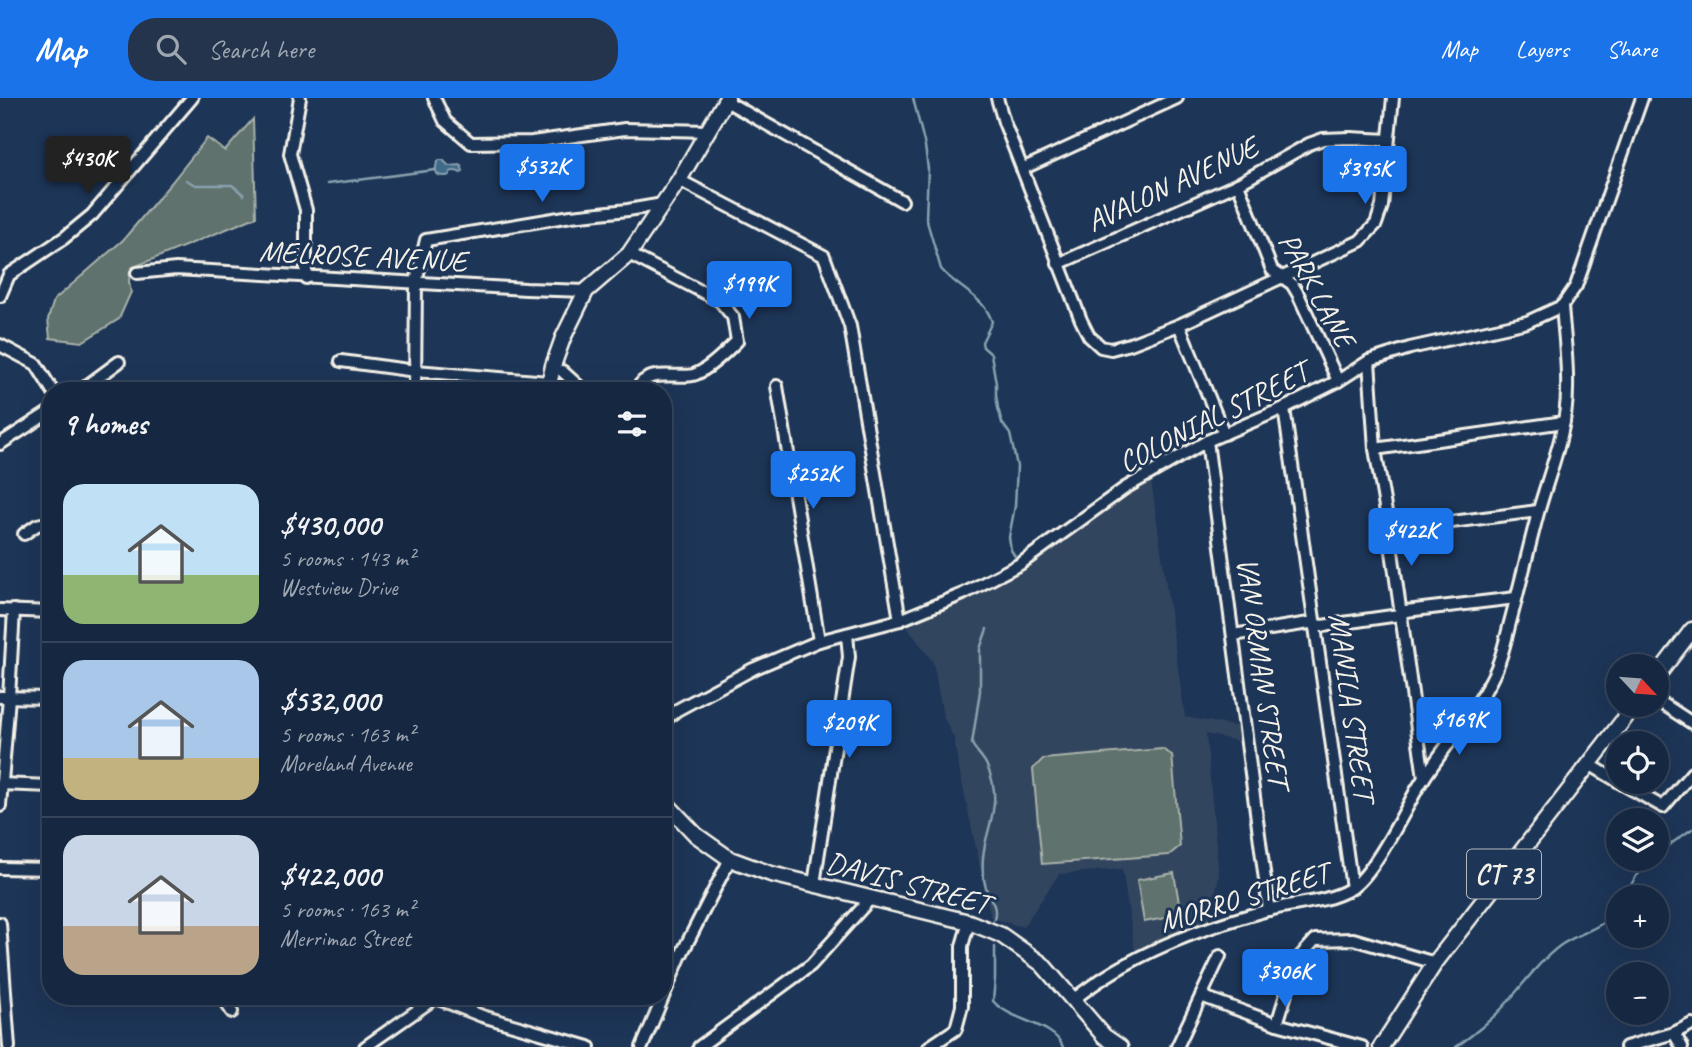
<!DOCTYPE html>
<html lang="en">
<head>
<meta charset="utf-8">
<style>
  body { margin:0; font-family:Caveat,sans-serif; background:#23344c; color:#f1f3f6; height:100vh; display:flex; flex-direction:column; font-size:26px; white-space:nowrap }
  * { box-sizing:border-box; margin:0 }
  p { font-size:23px; color:#9ea6b1 }
  .icon { flex:none; width:38px; height:38px; fill:none; stroke:currentColor; stroke-width:2; stroke-linecap:round; stroke-linejoin:round }
  .map { position:relative; flex:1; overflow:hidden }
  .side { position:absolute; left:42px; top:284px; width:630px; height:623px; display:flex; flex-direction:column; background:#162841; border-radius:28px; box-shadow:0 7px 28px #0002,0 0 0 2px #35445a }
  .side>* { flex:none }
  .needle { width:46px; rotate:116deg }
  .tools { position:absolute; left:1606px; top:556px; display:grid; gap:14px }
  .tools a { display:grid; place-items:center; width:63px; height:63px; border-radius:50%; background:#162841; box-shadow:0 7px 28px #0002,0 0 0 2px #35445a; font-size:35px }
  .price { position:absolute; translate:-50% -60px; padding:0 16px; border-radius:7px; background:#1a73e8; color:#fff; font-size:23px; line-height:46px; filter:drop-shadow(0 2px 4px #0008) }
  .price::after { content:''; position:absolute; left:50%; top:42px; width:21px; height:16px; margin-left:-10px; background:inherit; clip-path:polygon(0 0,100% 0,50% 100%) }
  .price.current { background:#222; color:#fff }
  ul { padding:0; list-style:none }
  li { display:flex; align-items:center; gap:21px; height:175px; padding:0 21px }
  li+li { border-top:2px solid #35445a }
  li span { display:grid; place-items:center; flex:none; width:196px; height:140px; border-radius:21px; color:#555 }
  li>.icon { margin-inline-start:auto }
  span .icon { width:84px; height:84px; fill:#fffc; stroke-width:1 }
  li b { font-size:30px }
  h2 { display:flex; justify-content:space-between; align-items:center; height:84px; padding:0 21px; font-size:30px }
  header { display:flex; align-items:center; gap:42px; box-sizing:border-box; height:98px; padding:0 35px; background:#1a73e8; color:#fff }
  header strong { font-size:33px }
  nav { display:flex; gap:38px; margin-inline-start:auto; font-size:24px }
  .search { width:490px; height:63px; background:#23344c; display:flex; align-items:center; gap:18px; box-sizing:border-box; padding:0 24px; border-radius:28px; color:#9ea6b1; font-size:26px }
  .map>svg:first-child { display:block }
  .built { fill:#32445e }
  .green { fill:#5e726d; stroke:#a9b2aa; stroke-width:2 }
  .water { fill:#416b88; stroke:#89a1ae; stroke-width:2 }
  .lines { fill:none; stroke-linecap:round; stroke-linejoin:round }
  .stream { stroke:#89a1ae; stroke-width:2.5 }
  .minor-casing { stroke:#f4f1e8; stroke-width:16 }
  .major-casing { stroke:#f4f1e8; stroke-width:19 }
  .minor { stroke:#1d3557; stroke-width:10 }
  .major { stroke:#1d3557; stroke-width:14 }
  .labels { text-anchor:middle; dominant-baseline:central; stroke-width:6; stroke-linejoin:round; paint-order:stroke }
  .shield { fill:#1d3557; stroke:#b4b9bc; stroke-width:2 }
  .shield-label { font-size:28px; font-weight:bold; fill:#f4f1e8 }
  .street-label { font-size:30px; fill:#f4f1e8; stroke:#1d3557 }
</style>
</head>
<body>
<header>
<strong>Map</strong>
<div class="search"><svg class="icon" aria-label="search" viewBox="0 0 24 24"><circle cx="10" cy="10" r="6"/><path d="M15 15l6 6"/></svg>Search here</div>
<nav><a>Map</a><a>Layers</a><a>Share</a></nav>
</header>
<div class="map">
<svg width="1692" height="949" viewBox="0 0 1692 949">
  <rect width="100%" height="100%" fill="#1d3557"/>
  <filter id="ink" filterUnits="userSpaceOnUse"><feTurbulence type="fractalNoise" baseFrequency=".0143" numOctaves="2"/><feDisplacementMap in="SourceGraphic" scale="14" xChannelSelector="R" yChannelSelector="G"/><feConvolveMatrix kernelMatrix="1 2 1 2 8 2 1 2 1" color-interpolation-filters="sRGB"/></filter>
  <g filter="url(#ink)">
    <polygon class="built" points="1151,382 1185,619 1239,629 1241,644 1206,636 1219,779 1209,822 1194,827 1135,854 1122,771 1059,776 1023,829 991,820 958,666 954,640 943,618 933,564 907,529 967,501 1028,469 1117,403"/>
    <g class="green">
      <polygon points="253,21 256,119 136,168 130,173 129,184 131,194 119,221 82,244 50,240 48,221 54,202 123,142 171,85 207,40 225,53"/>
      <polygon points="1162,651 1172,657 1180,748 1169,757 1042,766 1033,671 1043,661"/>
      <polygon points="1174,775 1181,817 1144,824 1137,782"/>
    </g>
    <path class="water" d="M439 62H443L449 68 461 67 463 73 461 75C459 74 457 73 455 73 445 73 455 77 445 78 434 79 434 69 439 62Z"/>
    <g class="lines">
      <g class="stream">
        <path d="M913 0 925 48 928 71 926 120 941 171C957 190 985 199 992 224L982 244 983 249 991 256 996 285V297L998 310 1002 325 1010 336 1017 368 1015 408 1009 439 1011 452 1016 460"/>
        <polyline points="186,82 196,87 232,87 244,97"/>
        <polyline points="327,86 435,72"/>
        <path d="M987 531 980 551V593L972 646C976 654 984 660 987 668 1007 711 979 736 983 775 984 782 985 789 988 796 993 805 997 810 994 821"/>
        <polyline points="1657,758 1672,745 1692,731"/>
        <polyline points="1624,800 1636,778 1654,761"/>
        <path d="M995 849V881L993 903C1010 923 1054 925 1063 949"/>
        <path d="M1456 949C1474 936 1490 924 1505 907 1523 887 1539 863 1561 847 1580 834 1606 830 1619 809"/>
      </g>
      <defs>
        <g id="minor">
          <polyline points="300,0 290,56 306,112 306,180"/>
          <polyline points="434,0 445,23 471,45 532,44 625,31 709,33"/>
          <polyline points="997,0 1004,24 1081,222 1089,238 1101,249 1111,251 1130,246 1179,227 1360,143 1376,126 1382,108 1393,0"/>
          <polyline points="726,3 902,103"/>
          <polyline points="1022,71 1177,0"/>
          <polyline points="679,82 824,158 850,228 900,522"/>
          <polyline points="1238,86 1272,172 1292,186 1298,196 1338,283"/>
          <path d="M629 156 720 203 733 219 737 243C727 253 706 274 693 277 676 281 646 269 637 292"/>
          <polyline points="1058,166 1238,86 1309,46 1323,41 1350,40 1388,42"/>
          <polyline points="137,175 176,171 526,191 586,193"/>
          <polyline points="0,198 9,177 64,140 92,117 192,0"/>
          <polyline points="1179,227 1224,336"/>
          <polyline points="0,247 36,266 52,292"/>
          <polyline points="341,263 416,273 549,284"/>
          <polyline points="1369,263 1375,351 1389,432 1424,680"/>
          <polyline points="562,273 583,292"/>
          <polyline points="777,288 819,543"/>
          <polyline points="81,292 119,264"/>
          <polyline points="415,292 416,184 426,142 571,118 628,112 663,106"/>
          <polyline points="1284,310 1352,790"/>
          <polyline points="1207,343 1269,812"/>
          <polyline points="0,346 51,313"/>
          <polyline points="1375,351 1564,324"/>
          <polyline points="1389,432 1538,413"/>
          <polyline points="24,436 37,427 51,424"/>
          <polyline points="0,512 51,514"/>
          <polyline points="1233,537 1309,525 1322,528 1399,517 1406,513 1516,500"/>
          <polyline points="0,599 51,600"/>
          <polyline points="1657,602 1692,625"/>
          <polyline points="663,624 677,612 753,571 819,543 900,522 963,496 1020,466 1125,390 1207,343 1284,310 1338,283 1369,263 1410,250 1527,224 1562,208 1576,188 1642,0"/>
          <polyline points="1589,666 1619,684"/>
          <polyline points="1619,684 1663,709 1692,675"/>
          <polyline points="0,686 51,688"/>
          <polyline points="0,708 9,599 14,512"/>
          <polyline points="0,770 51,771"/>
          <polyline points="814,786 849,559 847,536"/>
          <polyline points="0,825 9,949"/>
          <polyline points="222,898 232,914"/>
          <polyline points="434,898 436,900 482,918 589,949"/>
          <polyline points="1201,898 1277,926 1362,949"/>
          <path d="M1073 902C1130 856 1198 831 1268 812 1295 805 1326 805 1350 791 1372 779 1403 716 1417 691 1439 654 1471 621 1491 582 1502 562 1506 539 1512 517 1521 483 1529 449 1538 415 1549 375 1567 334 1567 292 1568 264 1564 235 1562 208"/>
          <polyline points="1277,926 1296,863 1315,842 1353,841 1435,865"/>
          <polyline points="1674,935 1682,949"/>
          <polyline points="365,949 438,898"/>
          <polyline points="642,949 680,859 730,761"/>
          <polyline points="699,949 811,867 871,800"/>
          <polyline points="929,949 956,931 962,908 962,848 969,824"/>
          <polyline points="1177,949 1220,858"/>
          <polyline points="1626,949 1674,935 1692,926"/>
        </g>
        <g id="major">
          <polyline points="548,292 553,268 563,240 586,193 629,156 679,82 727,0"/>
          <polyline points="1657,578 1692,532"/>
          <polyline points="663,702 696,737 730,761 771,776 969,824 1001,837 1042,866 1104,938 1120,949"/>
          <polyline points="1381,949 1435,865 1635,607"/>
        </g>
      </defs>
      <use href="#minor" class="minor-casing"/>
      <use href="#major" class="major-casing"/>
      <use href="#minor" class="minor"/>
      <use href="#major" class="major"/>
    </g>
  </g>
  <g class="labels">
    <rect class="shield" x="1467" y="751.5" width="74" height="49" rx="5"/>
    <g class="shield-label">
      <text x="1504" y="776">CT 73</text>
    </g>
    <g class="street-label">
      <text transform="translate(1172 86) rotate(-25)">AVALON AVENUE</text>
      <text transform="translate(363 158) rotate(3)">MELROSE AVENUE</text>
      <text transform="translate(1317 192) rotate(61)">PARK LANE</text>
      <text transform="translate(1213 319) rotate(-27)">COLONIAL STREET</text>
      <text transform="translate(1263 574) rotate(82)">VAN ORMAN STREET</text>
      <text transform="translate(1352 609) rotate(82)">MANILA STREET</text>
      <text transform="translate(908 785) rotate(15)">DAVIS STREET</text>
      <text transform="translate(1244 799) rotate(-17)">MORRO STREET</text>
    </g>
  </g>
</svg>
<div class="tools">
<a><svg class="needle" viewBox="-14 -14 28 28"><path d="M0-13l5 13h-10z" fill="#e53935"/><path d="M0 13l5-13h-10z" fill="#9ea6b1"/></svg></a>
<a><svg class="icon" aria-label="locate" viewBox="0 0 24 24"><circle cx="12" cy="12" r="6"/><path d="M12 2v4M12 18v4M2 12h4M18 12h4"/></svg></a>
<a><svg class="icon" aria-label="layers" viewBox="0 0 24 24"><path d="M12 4l9 5-9 5-9-5zM3 14l9 5 9-5"/></svg></a>
<a>+</a>
<a>−</a>
</div>
<b class="price current" style="left:88px;top:98px">$430K</b>
<b class="price" style="left:542px;top:106px">$532K</b>
<b class="price" style="left:1365px;top:108px">$395K</b>
<b class="price" style="left:749px;top:223px">$199K</b>
<b class="price" style="left:813px;top:413px">$252K</b>
<b class="price" style="left:1411px;top:470px">$422K</b>
<b class="price" style="left:1459px;top:659px">$169K</b>
<b class="price" style="left:849px;top:662px">$209K</b>
<b class="price" style="left:1285px;top:911px">$306K</b>
<section class="side">
<h2>9 homes<svg class="icon" aria-label="filters" viewBox="0 0 24 24"><path d="M4 7h16M4 17h16"/><circle cx="9" cy="7" r="2"/><circle cx="15" cy="17" r="2"/></svg></h2>
<ul>
<li><span style="background:linear-gradient(#bfe0f5 65%,#8fb573 0)"><svg class="icon" aria-label="home" viewBox="0 0 24 24"><path d="M3 11l9-7 9 7M6 9v11h12V9"/></svg></span><div><b>$430,000</b><p>5 rooms · 143 m²</p><p>Westview Drive</p></div></li>
<li><span style="background:linear-gradient(#a9c7e8 70%,#c2b280 0)"><svg class="icon" aria-label="home" viewBox="0 0 24 24"><path d="M3 11l9-7 9 7M6 9v11h12V9"/></svg></span><div><b>$532,000</b><p>5 rooms · 163 m²</p><p>Moreland Avenue</p></div></li>
<li><span style="background:linear-gradient(#c9d6e8 65%,#b9a48a 0)"><svg class="icon" aria-label="home" viewBox="0 0 24 24"><path d="M3 11l9-7 9 7M6 9v11h12V9"/></svg></span><div><b>$422,000</b><p>5 rooms · 163 m²</p><p>Merrimac Street</p></div></li>
</ul>
</section>
</div>
</body>
</html>
